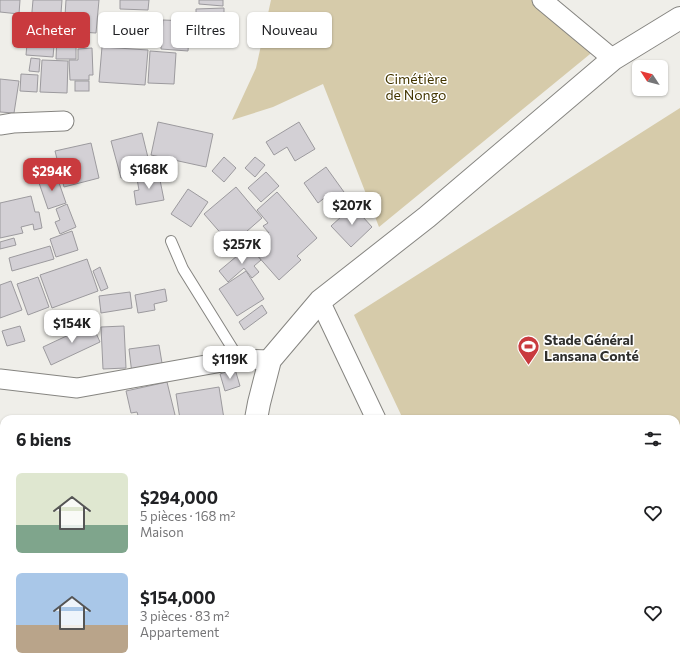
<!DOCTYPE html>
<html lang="fr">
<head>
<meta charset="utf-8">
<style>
  body { margin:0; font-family:Commissioner,sans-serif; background:#f6f6f6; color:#202124; height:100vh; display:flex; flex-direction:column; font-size:15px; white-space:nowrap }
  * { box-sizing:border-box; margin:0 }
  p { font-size:13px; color:#757577 }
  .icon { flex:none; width:22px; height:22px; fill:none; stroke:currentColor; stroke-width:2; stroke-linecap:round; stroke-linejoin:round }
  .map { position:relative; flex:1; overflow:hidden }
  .drawer { position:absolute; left:0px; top:415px; width:680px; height:256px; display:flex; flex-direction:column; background:#fff; border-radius:12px 12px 0 0; box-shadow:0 1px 3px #0004 }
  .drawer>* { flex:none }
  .hud { position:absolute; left:12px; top:12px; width:400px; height:36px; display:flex; gap:8px }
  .needle { width:26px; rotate:306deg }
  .fabs { position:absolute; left:632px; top:60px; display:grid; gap:8px }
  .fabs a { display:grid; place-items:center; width:36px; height:36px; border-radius:6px; background:#fff; box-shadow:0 1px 3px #0004; font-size:20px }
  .price { position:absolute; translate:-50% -34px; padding:0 9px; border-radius:8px; background:#fff; color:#222; font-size:13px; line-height:26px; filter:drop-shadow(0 1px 2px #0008) }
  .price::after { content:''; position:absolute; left:50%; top:24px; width:12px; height:9px; margin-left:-6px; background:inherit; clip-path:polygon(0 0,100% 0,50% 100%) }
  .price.on { background:#c93a3e; color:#fff }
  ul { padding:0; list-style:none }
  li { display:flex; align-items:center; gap:12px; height:100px; padding:0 16px }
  li span { display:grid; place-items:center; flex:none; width:112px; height:80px; border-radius:6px; color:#555 }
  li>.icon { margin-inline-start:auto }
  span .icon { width:48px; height:48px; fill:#fffc; stroke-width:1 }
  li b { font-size:17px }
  h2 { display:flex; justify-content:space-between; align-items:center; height:48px; padding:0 16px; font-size:17px }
  .tag { padding:0 14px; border-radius:6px; background:#fff; box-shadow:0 1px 3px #0004; font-size:14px; line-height:36px }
  .tag.on { background:#c93a3e; color:#fff }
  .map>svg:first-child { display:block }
  .green { fill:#d6cbaa }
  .building { fill:#d3d0d5; stroke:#9c9a9e }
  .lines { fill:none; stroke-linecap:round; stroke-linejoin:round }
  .lane-casing { stroke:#868581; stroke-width:12 }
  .street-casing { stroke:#868581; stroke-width:21 }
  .secondary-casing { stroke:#868581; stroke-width:24 }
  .lane { stroke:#fff; stroke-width:10 }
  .street { stroke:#fff; stroke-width:19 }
  .secondary { stroke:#fff; stroke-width:22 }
  .labels { text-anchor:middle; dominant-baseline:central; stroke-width:3; stroke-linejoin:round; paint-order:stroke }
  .park-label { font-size:14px; fill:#443601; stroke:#fff }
  .poi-label { font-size:14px; font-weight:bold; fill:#30302e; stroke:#fff; text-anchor:start }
</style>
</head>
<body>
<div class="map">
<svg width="680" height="671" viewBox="0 0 680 671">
  <rect width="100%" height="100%" fill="#efeee9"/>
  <g class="green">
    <polygon points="271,0 534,0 595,50 379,227 323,84 273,107 232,120 256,68"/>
    <polygon points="680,108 680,671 522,671 521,667 676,667 676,419 403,419 354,315"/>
  </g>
  <g class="building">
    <polygon points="0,0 20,0 19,14 0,12"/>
    <polygon points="33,0 62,0 60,26 31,23"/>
    <polygon points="66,0 99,0 96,33 64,31"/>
    <polygon points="120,0 149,0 148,10 120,9"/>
    <polygon points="199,0 223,0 223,6 199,4"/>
    <polygon points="224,8 224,41 196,41 196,9"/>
    <polygon points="115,13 148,15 146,43 114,41"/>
    <polygon points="163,20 190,21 188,51 161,49"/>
    <polygon points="28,32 55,34 53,57 26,55"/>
    <polygon points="57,35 76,35 76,59 56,59"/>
    <polygon points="102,47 148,50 145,85 99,82"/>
    <polygon points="92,48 93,75 89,75 89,80 70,80 69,60 78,60 78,49"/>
    <polygon points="150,51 176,53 174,84 148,83"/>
    <polygon points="31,58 40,59 39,72 29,71"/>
    <polygon points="42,60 68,61 67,93 40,92"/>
    <polygon points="21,74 38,75 37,92 20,91"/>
    <polygon points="0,79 19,81 14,113 0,112"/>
    <rect x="75" y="81" width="14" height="10"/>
    <polygon points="158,122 213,134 206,167 151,155"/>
    <polygon points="299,122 315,149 295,161 287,147 274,155 266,142"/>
    <polygon points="142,133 151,170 121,178 111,141"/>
    <polygon points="91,143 99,178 64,187 55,151"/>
    <polygon points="224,157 236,168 224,182 212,171"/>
    <polygon points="255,157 265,165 255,177 245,168"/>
    <polygon points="326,167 349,199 335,208 327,196 318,203 304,183"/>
    <polygon points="266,172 279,186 261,202 248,188"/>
    <polygon points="56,174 66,203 48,209 38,180"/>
    <polygon points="159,175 164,200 136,205 134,191 139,190 137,179"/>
    <polygon points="236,187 262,218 231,245 204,214"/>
    <polygon points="188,189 208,202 191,227 171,214"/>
    <polygon points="277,192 317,238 297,256 301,260 279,280 256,254 264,246 260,242 269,233 263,226 268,223 257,210"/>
    <polygon points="31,196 35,212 39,212 42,228 34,230 33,224 21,227 23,233 0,238 0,203"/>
    <polygon points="67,204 76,227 60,234 55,222 60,220 56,209"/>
    <polygon points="353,206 372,227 351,247 331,226"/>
    <polygon points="72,231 78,250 56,257 50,239"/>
    <polygon points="14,238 16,245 0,249 0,242"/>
    <polygon points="50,246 54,259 12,271 9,258"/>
    <polygon points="249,246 261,260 254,266 259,272 252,278 244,268 228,282 219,271"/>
    <polygon points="87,259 98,291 52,308 40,275"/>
    <polygon points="100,267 108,288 101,291 93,271"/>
    <polygon points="246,271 264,299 237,316 219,289"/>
    <polygon points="38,277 49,307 28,315 17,284"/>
    <polygon points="11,281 22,310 0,318 0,285"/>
    <polygon points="165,289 167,301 154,304 155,310 138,313 135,295"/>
    <polygon points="130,292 132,308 101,313 99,296"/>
    <polygon points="262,305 267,313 244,330 239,322"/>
    <polygon points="92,324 100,342 51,365 43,347"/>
    <polygon points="20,326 25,341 7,346 2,331"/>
    <polygon points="124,326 126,368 103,369 101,327"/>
    <polygon points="159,345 163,369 132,374 129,349"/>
    <polygon points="235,369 240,386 225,391 220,374"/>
    <polygon points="167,382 176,419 139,419 137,412 131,413 126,391"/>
    <polygon points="219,387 224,419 180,419 176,394"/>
    <polygon points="4,440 4,465 0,466 0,441"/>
    <polygon points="0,497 4,506 4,543 0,545"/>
    <polygon points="4,640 4,663 0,654 0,642"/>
    <polygon points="57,667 92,667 92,671 50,671 50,668"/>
  </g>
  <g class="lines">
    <defs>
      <g id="lane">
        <polyline points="171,241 183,269 239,359"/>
        <polyline points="676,662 680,663"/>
      </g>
      <g id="street">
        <polyline points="542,0 613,59"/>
        <polyline points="0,125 13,123 64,121"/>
        <polyline points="320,301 376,419"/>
        <polyline points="0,379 77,388 239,359 270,360"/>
        <polyline points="0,621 4,614"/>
        <polyline points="494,667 496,671"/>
      </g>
      <g id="secondary">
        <polyline points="256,419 259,403 270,360 320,301 427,217 613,59 680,18"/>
        <polyline points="218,671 219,667"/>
      </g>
    </defs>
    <use href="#lane" class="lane-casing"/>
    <use href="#street" class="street-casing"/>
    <use href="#secondary" class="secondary-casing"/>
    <use href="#lane" class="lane"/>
    <use href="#street" class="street"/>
    <use href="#secondary" class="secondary"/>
  </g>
  <defs>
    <symbol id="stadium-pin" viewBox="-11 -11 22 30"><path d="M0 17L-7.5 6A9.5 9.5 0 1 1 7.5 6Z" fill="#c93a3e" stroke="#fff"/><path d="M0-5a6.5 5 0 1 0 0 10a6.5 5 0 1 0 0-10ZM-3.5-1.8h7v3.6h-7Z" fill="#fff"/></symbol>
  </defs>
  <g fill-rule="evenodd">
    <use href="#stadium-pin" x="516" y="334" width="25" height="34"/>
  </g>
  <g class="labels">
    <g class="park-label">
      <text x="416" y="78">Cimétière<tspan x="416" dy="16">de Nongo</tspan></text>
    </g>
    <g class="poi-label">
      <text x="544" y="339">Stade Général<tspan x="544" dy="16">Lansana Conté</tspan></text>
    </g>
  </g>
</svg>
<div class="fabs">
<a><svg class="needle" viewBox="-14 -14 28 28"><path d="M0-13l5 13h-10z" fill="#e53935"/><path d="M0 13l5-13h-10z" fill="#757577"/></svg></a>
</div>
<b class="price" style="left:149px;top:190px">$168K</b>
<b class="price on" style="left:52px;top:192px">$294K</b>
<b class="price" style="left:352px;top:226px">$207K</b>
<b class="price" style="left:242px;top:265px">$257K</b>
<b class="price" style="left:72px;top:344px">$154K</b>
<b class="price" style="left:230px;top:380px">$119K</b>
<div class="hud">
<a class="tag on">Acheter</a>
<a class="tag">Louer</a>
<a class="tag">Filtres</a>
<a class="tag">Nouveau</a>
</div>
<section class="drawer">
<h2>6 biens<svg class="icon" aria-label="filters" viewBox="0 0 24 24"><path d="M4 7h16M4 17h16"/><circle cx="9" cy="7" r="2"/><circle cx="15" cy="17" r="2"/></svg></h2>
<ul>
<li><span style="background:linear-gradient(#dfe7d0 65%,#7fa58c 0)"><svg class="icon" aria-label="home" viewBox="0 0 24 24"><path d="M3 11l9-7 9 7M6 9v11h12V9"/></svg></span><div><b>$294,000</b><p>5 pièces · 168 m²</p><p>Maison</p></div><svg class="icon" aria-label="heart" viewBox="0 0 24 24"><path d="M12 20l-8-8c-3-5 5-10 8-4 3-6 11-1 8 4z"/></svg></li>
<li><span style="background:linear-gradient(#a9c7e8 65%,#b9a48a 0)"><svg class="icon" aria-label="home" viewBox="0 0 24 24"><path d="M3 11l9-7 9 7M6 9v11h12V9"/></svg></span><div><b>$154,000</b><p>3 pièces · 83 m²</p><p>Appartement</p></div><svg class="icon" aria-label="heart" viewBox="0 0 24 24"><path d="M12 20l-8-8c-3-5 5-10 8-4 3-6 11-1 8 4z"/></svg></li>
</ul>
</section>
</div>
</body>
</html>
